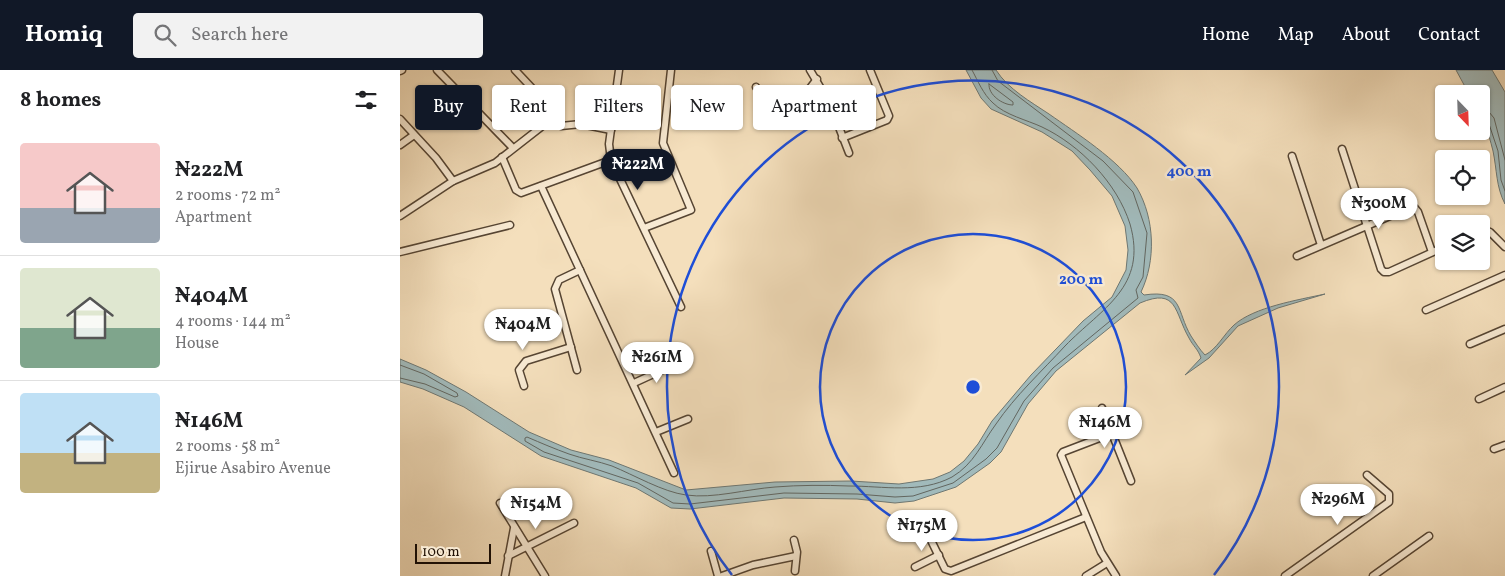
<!DOCTYPE html>
<html lang="en">
<head>
<meta charset="utf-8">
<style>
  body { margin:0; font-family:Vollkorn,serif; background:#f2f2f2; color:#202124; height:100vh; display:flex; flex-direction:column; font-size:19px; white-space:nowrap }
  * { box-sizing:border-box; margin:0 }
  p { font-size:16px; color:#757577 }
  .icon { flex:none; width:28px; height:28px; fill:none; stroke:currentColor; stroke-width:2; stroke-linecap:round; stroke-linejoin:round }
  .map { position:relative; flex:1; overflow:hidden }
  .drawer { display:flex; flex-direction:column; background:#fff; width:400px }
  .drawer>* { flex:none }
  .banner { position:absolute; left:15px; top:15px; width:475px; height:45px; display:flex; gap:10px }
  .needle { width:32px; rotate:157deg }
  .buttons { position:absolute; left:1035px; top:15px; display:grid; gap:10px }
  .buttons a { display:grid; place-items:center; width:55px; height:55px; border-radius:5px; background:#fff; box-shadow:0 1px 4px #0004; font-size:25px }
  .scale { position:absolute; left:15px; bottom:12px; width:76px; box-sizing:border-box; padding-left:5px; border:2px solid #221205; border-top:0; font-size:14px; line-height:18px; white-space:nowrap; color:#221205; -webkit-text-stroke:4px #f8ead3; paint-order:stroke }
  .price { position:absolute; translate:-50% -42px; padding:0 11px; border-radius:18px; background:#fff; color:#222; font-size:16px; line-height:32px; filter:drop-shadow(0 1px 2px #0008) }
  .price::after { content:''; position:absolute; left:50%; top:30px; width:15px; height:11px; margin-left:-8px; background:inherit; clip-path:polygon(0 0,100% 0,50% 100%) }
  .price.on { background:#111827; color:#fff }
  ul { padding:0; list-style:none }
  li { display:flex; align-items:center; gap:15px; height:125px; padding:0 20px }
  li+li { border-top:1px solid #e0e0e0 }
  li span { display:grid; place-items:center; flex:none; width:140px; height:100px; border-radius:5px; color:#555 }
  li>.icon { margin-inline-start:auto }
  span .icon { width:60px; height:60px; fill:#fffc; stroke-width:1 }
  li b { font-size:21px }
  h2 { display:flex; justify-content:space-between; align-items:center; height:60px; padding:0 20px; font-size:21px }
  .tag { padding:0 18px; border-radius:5px; background:#fff; box-shadow:0 1px 4px #0004; font-size:18px; line-height:45px }
  .tag.on { background:#111827; color:#fff }
  header { display:flex; align-items:center; gap:30px; box-sizing:border-box; height:70px; padding:0 25px; background:#111827; color:#fff }
  header strong { font-size:24px }
  nav { display:flex; gap:28px; margin-inline-start:auto; font-size:18px }
  .search { width:350px; height:45px; background:#f2f2f2; display:flex; align-items:center; gap:12px; box-sizing:border-box; padding:0 18px; border-radius:5px; color:#757577; font-size:19px }
  main { display:flex; flex:1; min-height:0 }
  .map>svg:first-child { display:block }
  .water { fill:#a1babb; stroke:#6e7772 }
  .lines { fill:none; stroke-linecap:round; stroke-linejoin:round }
  .shore { stroke:#626660; stroke-width:1 }
  .minor-casing { stroke:#564533; stroke-width:9 }
  .minor { stroke:#f8ead3; stroke-width:6 }
  .ring { fill:none; stroke:#1d4ed8; stroke-width:2.5 }
  .centre { fill:#1d4ed8; stroke:#f8ead3; stroke-width:2.5 }
  .ring-label { font-size:15px; text-anchor:middle; font-weight:bold; fill:#1d4ed8; stroke:#f8ead3; stroke-width:5; stroke-linejoin:round; paint-order:stroke }
</style>
</head>
<body>
<header>
<strong>Homiq</strong>
<div class="search"><svg class="icon" aria-label="search" viewBox="0 0 24 24"><circle cx="10" cy="10" r="6"/><path d="M15 15l6 6"/></svg>Search here</div>
<nav><a>Home</a><a>Map</a><a>About</a><a>Contact</a></nav>
</header>
<main>
<section class="drawer">
<h2>8 homes<svg class="icon" aria-label="filters" viewBox="0 0 24 24"><path d="M4 7h16M4 17h16"/><circle cx="9" cy="7" r="2"/><circle cx="15" cy="17" r="2"/></svg></h2>
<ul>
<li><span style="background:linear-gradient(#f6c9c9 65%,#9aa5b1 0)"><svg class="icon" aria-label="home" viewBox="0 0 24 24"><path d="M3 11l9-7 9 7M6 9v11h12V9"/></svg></span><div><b>₦222M</b><p>2 rooms · 72 m²</p><p>Apartment</p></div></li>
<li><span style="background:linear-gradient(#dfe7d0 60%,#7fa58c 0)"><svg class="icon" aria-label="home" viewBox="0 0 24 24"><path d="M3 11l9-7 9 7M6 9v11h12V9"/></svg></span><div><b>₦404M</b><p>4 rooms · 144 m²</p><p>House</p></div></li>
<li><span style="background:linear-gradient(#bfe0f5 60%,#c2b280 0)"><svg class="icon" aria-label="home" viewBox="0 0 24 24"><path d="M3 11l9-7 9 7M6 9v11h12V9"/></svg></span><div><b>₦146M</b><p>2 rooms · 58 m²</p><p>Ejirue Asabiro Avenue</p></div></li>
</ul>
</section>
<div class="map">
<svg width="1105" height="506" viewBox="0 0 1105 506">
  <rect width="100%" height="100%" fill="#f4dfbc"/>
  <filter id="stains"><feTurbulence type="fractalNoise" baseFrequency=".004" numOctaves="4"/><feColorMatrix values="0 0 0 0 .2 0 0 0 0 .09 0 0 0 0 .02 0 0 0 .5 -.17"/></filter>
  <radialGradient id="worn" r=".72"><stop offset=".6" stop-color="#630" stop-opacity="0"/><stop offset="1" stop-color="#630" stop-opacity=".3"/></radialGradient>
  <g class="water">
    <path d="M566 0H596C608 19 631 32 649 44 676 63 719 90 737 118 755 149 756 191 741 222L744 225C784 219 776 241 791 266 795 272 800 280 805 285 817 279 824 264 834 255 854 237 898 230 925 224L878 238 838 256 809 288 785 305 801 288C798 279 793 276 789 268 774 242 778 217 740 233L656 301 628 334 601 382 590 393 556 417 514 431 495 433 457 429 384 428 290 439 271 438 236 418 141 386 64 337 23 319 0 312V289L26 300 66 322 129 362 171 380 209 390 286 420 375 412 451 411 499 414 533 409 550 402 564 391 578 374 592 351 631 305 683 251 712 227 726 200 728 180 725 156 712 126 690 100 672 81 642 62 591 39 581 28Z"/>
    <path d="M1056 0H1092L1105 22V134C1096 117 1097 100 1093 81 1088 60 1081 46 1081 24H1069Z"/>
  </g>
  <g class="lines">
    <g class="shore">
      <path d="M572 0C578 11 583 24 593 33 605 45 627 50 642 57 680 75 717 113 730 154 748 217 702 238 665 276 642 301 615 326 596 354 582 373 574 394 552 407 520 424 483 416 449 416 425 415 399 415 375 417 347 419 313 429 286 425 263 422 234 405 212 396 198 391 183 389 169 384 155 379 141 373 127 367L125 368V371L144 382 238 413 273 433 290 434 384 423 457 424 495 427 513 426 553 413 586 389 597 378 624 331 653 298 738 228 736 220 743 207 747 163 733 122 703 91 598 11 592 0"/>
      <path d="M589 14 613 32V35C603 35 588 25 589 14Z"/>
      <polyline points="1081,41 1089,42 1094,48 1105,90"/>
      <polyline points="1081,47 1088,51 1098,81 1101,110 1105,121"/>
      <polyline points="0,295 24,304 57,323 58,326 55,327 25,314 0,308"/>
    </g>
    <defs>
      <g id="minor">
        <polyline points="37,0 112,77"/>
        <polyline points="115,0 146,33 161,56 181,54 211,60"/>
        <polyline points="219,0 209,74 211,90 281,237"/>
        <polyline points="410,0 430,34 449,83"/>
        <polyline points="0,1 2,0"/>
        <polyline points="356,17 376,46 379,48 400,31 417,9"/>
        <polyline points="0,49 36,88 53,111"/>
        <polyline points="442,68 487,50 489,46 470,0"/>
        <polyline points="0,75 14,65"/>
        <polyline points="942,79 981,199 984,202 989,202 1044,177"/>
        <polyline points="892,86 921,175"/>
        <polyline points="102,87 116,120 121,123 211,90"/>
        <polyline points="141,116 274,403"/>
        <polyline points="0,146 53,111 95,93 154,47"/>
        <polyline points="244,158 291,140 263,73 271,0"/>
        <polyline points="1081,158 1090,162 1105,177"/>
        <polyline points="0,182 110,155"/>
        <polyline points="897,186 1013,136 1018,142 1032,182"/>
        <polyline points="1026,240 1105,205"/>
        <polyline points="1070,274 1105,259"/>
        <polyline points="177,300 155,219 159,210 180,200"/>
        <polyline points="234,313 271,296"/>
        <polyline points="124,316 119,300 126,291 171,277"/>
        <polyline points="1079,329 1105,317"/>
        <polyline points="702,338 731,411"/>
        <polyline points="256,362 288,349"/>
        <polyline points="710,364 663,382 661,385 701,482 716,506"/>
        <polyline points="1094,379 1105,375"/>
        <polyline points="100,433 145,506"/>
        <polyline points="527,462 545,499 551,501 686,447"/>
        <polyline points="394,470 397,482 395,501"/>
        <polyline points="311,481 318,506"/>
        <polyline points="108,486 174,453"/>
        <polyline points="515,497 539,485"/>
        <polyline points="105,506 114,458"/>
        <polyline points="322,506 353,495 396,486"/>
        <polyline points="686,506 707,493"/>
        <polyline points="885,506 989,432 989,424 967,405"/>
        <polyline points="973,506 1029,466"/>
      </g>
    </defs>
    <use href="#minor" class="minor-casing"/>
    <use href="#minor" class="minor"/>
  </g>
  <g class="ring">
    <circle cx="573" cy="317" r="153"/>
    <path d="M332 505A306 306 0 1 1 814 505"/>
  </g>
  <circle cx="573" cy="317" r="8" class="centre"/>
  <g class="ring-label">
    <text x="789" y="106">400 m</text>
    <text x="681" y="214">200 m</text>
  </g>
  <rect width="100%" height="100%" filter="url(#stains)"/>
  <rect width="100%" height="100%" fill="url(#worn)"/>
</svg>
<div class="buttons">
<a><svg class="needle" viewBox="-14 -14 28 28"><path d="M0-13l5 13h-10z" fill="#e53935"/><path d="M0 13l5-13h-10z" fill="#757577"/></svg></a>
<a><svg class="icon" aria-label="locate" viewBox="0 0 24 24"><circle cx="12" cy="12" r="6"/><path d="M12 2v4M12 18v4M2 12h4M18 12h4"/></svg></a>
<a><svg class="icon" aria-label="layers" viewBox="0 0 24 24"><path d="M12 4l9 5-9 5-9-5zM3 14l9 5 9-5"/></svg></a>
</div>
<div class="scale">100 m</div>
<b class="price on" style="left:238px;top:121px">₦222M</b>
<b class="price" style="left:979px;top:160px">₦300M</b>
<b class="price" style="left:123px;top:281px">₦404M</b>
<b class="price" style="left:257px;top:314px">₦261M</b>
<b class="price" style="left:705px;top:379px">₦146M</b>
<b class="price" style="left:938px;top:456px">₦296M</b>
<b class="price" style="left:136px;top:460px">₦154M</b>
<b class="price" style="left:522px;top:482px">₦175M</b>
<div class="banner">
<a class="tag on">Buy</a>
<a class="tag">Rent</a>
<a class="tag">Filters</a>
<a class="tag">New</a>
<a class="tag">Apartment</a>
</div>
</div>
</main>
</body>
</html>
